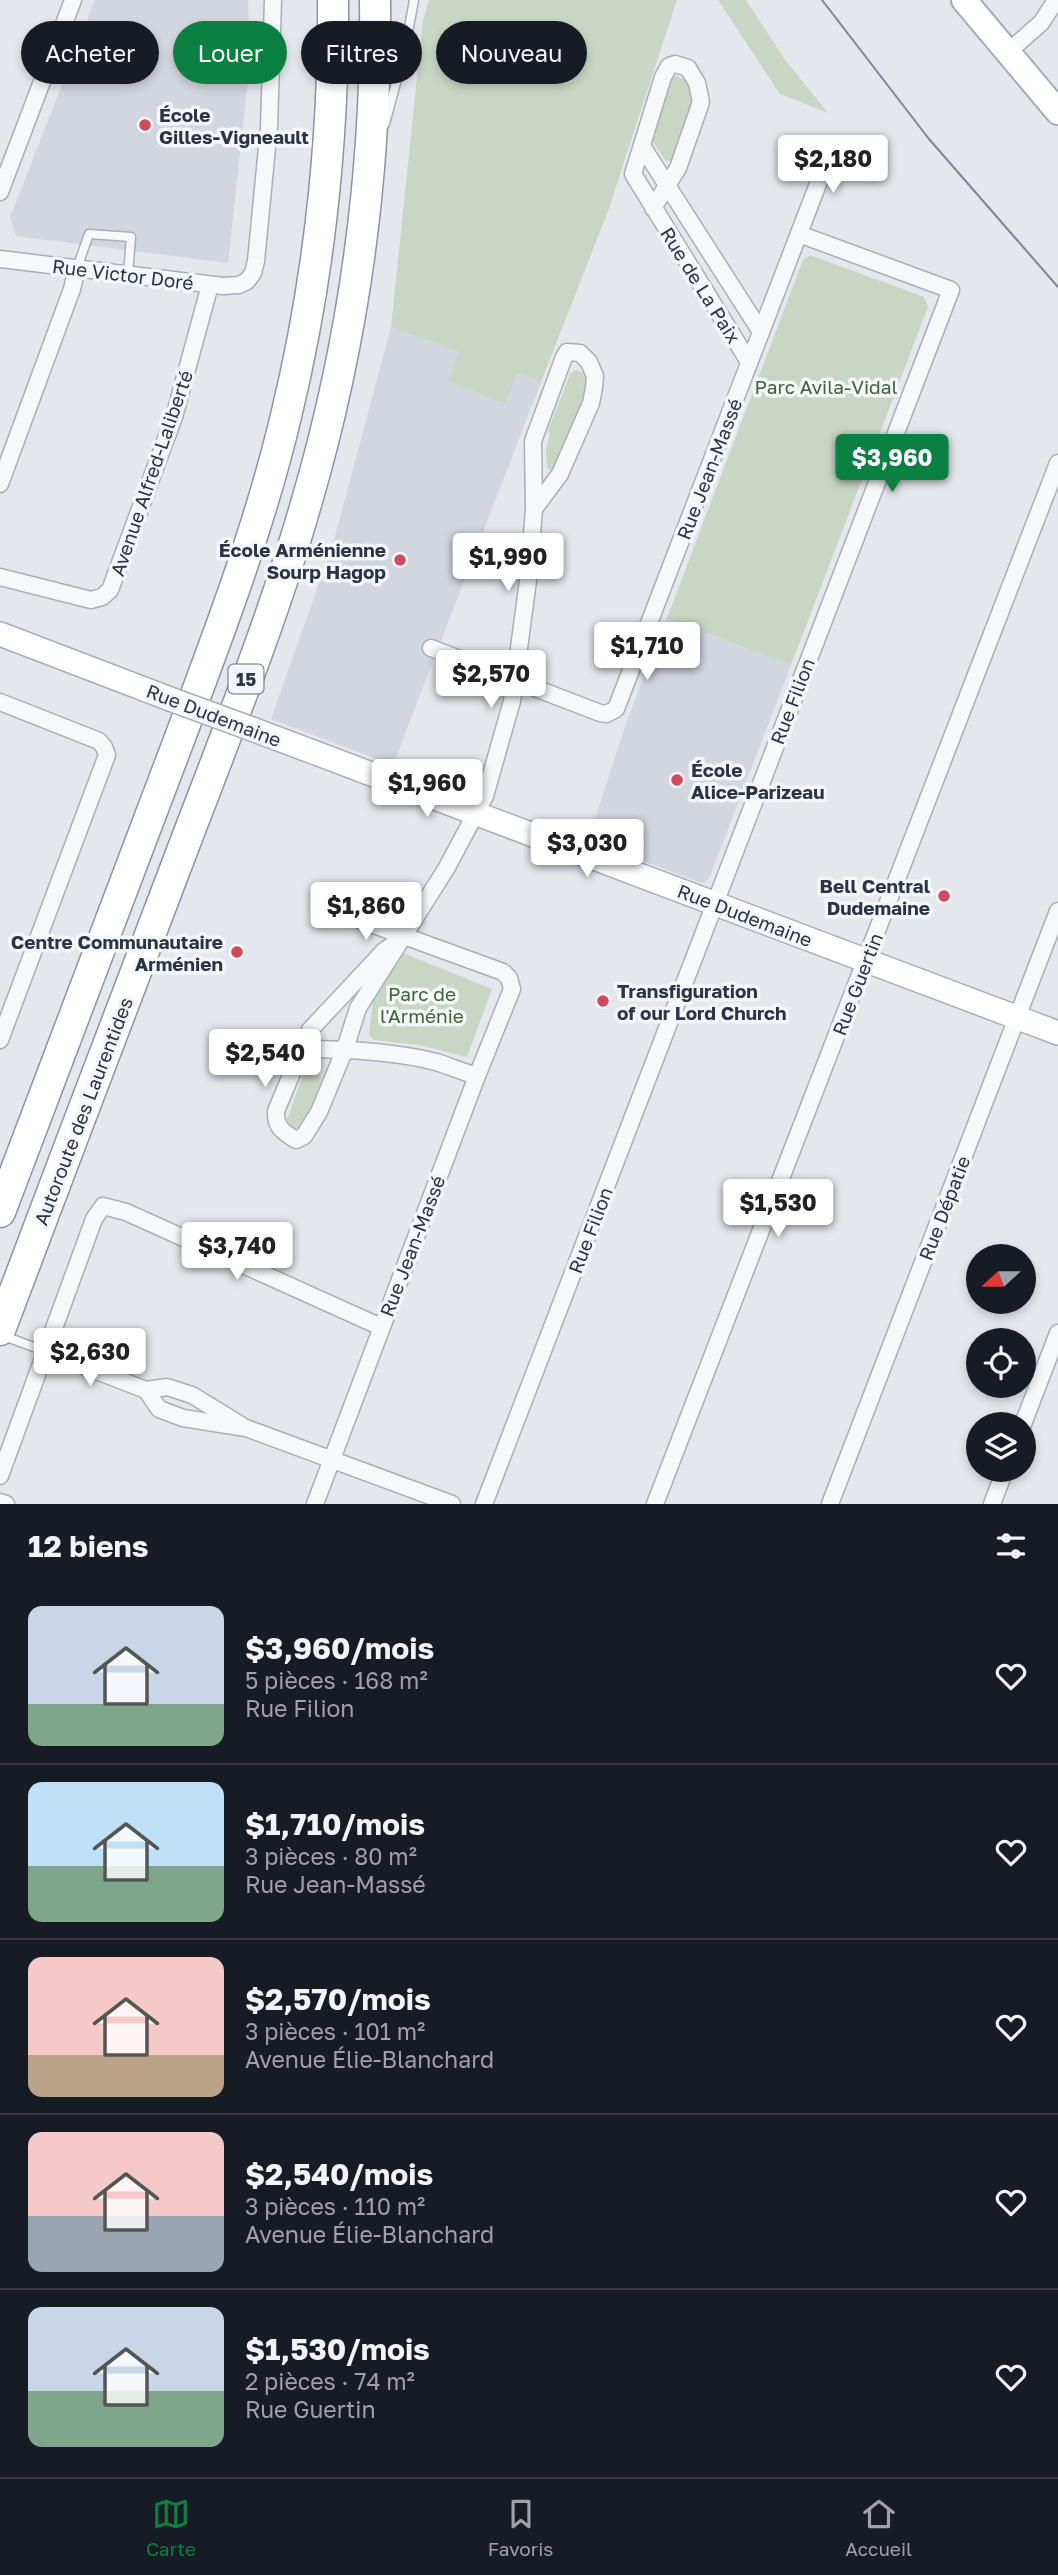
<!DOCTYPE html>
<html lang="fr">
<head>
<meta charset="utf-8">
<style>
  body { margin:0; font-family:"Golos Text",sans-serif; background:#242831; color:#f1f3f6; height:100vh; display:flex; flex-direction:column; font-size:26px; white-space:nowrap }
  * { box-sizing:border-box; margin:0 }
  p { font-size:23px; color:#9ea1a6 }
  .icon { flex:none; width:38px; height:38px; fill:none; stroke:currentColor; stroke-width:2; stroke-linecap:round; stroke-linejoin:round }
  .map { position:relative; height:1504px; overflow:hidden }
  .sheet { display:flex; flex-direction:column; background:#171b24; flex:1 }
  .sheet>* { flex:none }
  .guide { position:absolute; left:21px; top:21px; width:700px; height:63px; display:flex; gap:14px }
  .needle { width:46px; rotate:249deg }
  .fabs { position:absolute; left:966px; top:1244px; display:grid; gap:14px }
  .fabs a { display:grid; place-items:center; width:70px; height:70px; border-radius:50%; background:#171b24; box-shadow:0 4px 10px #0003; font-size:35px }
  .price { position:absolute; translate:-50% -60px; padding:0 16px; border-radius:7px; background:#fff; color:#222; font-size:23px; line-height:46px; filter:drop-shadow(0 2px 4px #0008) }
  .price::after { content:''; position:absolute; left:50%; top:42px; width:21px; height:16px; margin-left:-10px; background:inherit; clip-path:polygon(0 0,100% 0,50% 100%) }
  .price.on { background:#0b8043; color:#fff }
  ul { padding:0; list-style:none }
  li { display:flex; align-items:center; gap:21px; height:175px; padding:0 28px }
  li+li { border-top:2px solid #363941 }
  li span { display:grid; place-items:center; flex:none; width:196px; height:140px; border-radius:14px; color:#555 }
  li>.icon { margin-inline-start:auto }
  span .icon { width:84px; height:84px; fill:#fffc; stroke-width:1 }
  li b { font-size:30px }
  h2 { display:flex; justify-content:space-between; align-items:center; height:84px; padding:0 28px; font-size:30px }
  .tag { padding:0 24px; border-radius:32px; background:#171b24; box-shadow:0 4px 10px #0003; font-size:24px; line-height:63px }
  .tag.on { background:#0b8043; color:#fff }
  .menu { display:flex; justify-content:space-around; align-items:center; height:98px; border-top:2px solid #363941; background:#171b24; font-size:19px; color:#9ea1a6 }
  .menu a { display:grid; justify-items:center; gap:4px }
  .menu .on { color:#0b8043 }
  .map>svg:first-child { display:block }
  .built { fill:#d2d6de }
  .green { fill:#c9d6c5 }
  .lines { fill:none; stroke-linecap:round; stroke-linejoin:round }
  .lane-casing { stroke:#a9aeb7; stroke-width:11 }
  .street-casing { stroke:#a9aeb7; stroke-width:19 }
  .secondary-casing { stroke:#a9aeb7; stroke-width:26 }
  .primary-casing { stroke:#a3abb8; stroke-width:28 }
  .highway-casing { stroke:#8b94a3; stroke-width:33 }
  .lane { stroke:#f7f8fa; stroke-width:8 }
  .street { stroke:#f7f8fa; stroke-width:16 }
  .secondary { stroke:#fff; stroke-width:23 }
  .primary { stroke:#fff; stroke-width:24 }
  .highway { stroke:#fff; stroke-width:30 }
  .tram { stroke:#7d8696; stroke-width:2 }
  .secondary-bridge-casing { stroke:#a9aeb7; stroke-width:26; stroke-linecap:butt }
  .secondary-bridge { stroke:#fff; stroke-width:23 }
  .poi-dot { fill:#d1495b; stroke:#f4f6f9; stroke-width:2.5 }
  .labels { text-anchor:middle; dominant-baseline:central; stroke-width:7; stroke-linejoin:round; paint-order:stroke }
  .shield { fill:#f4f6f9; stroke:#676e7b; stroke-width:2 }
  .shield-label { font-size:18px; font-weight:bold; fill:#2b3445 }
  .poi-label { font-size:19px; font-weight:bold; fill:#2b3445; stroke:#f4f6f9; text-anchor:start }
  .street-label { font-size:19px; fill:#2b3445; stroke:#f4f6f9 }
  .park-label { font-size:19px; fill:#3f6138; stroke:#f4f6f9 }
</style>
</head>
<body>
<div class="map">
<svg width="1058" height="1504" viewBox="0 0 1058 1504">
  <rect width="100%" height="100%" fill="#e4e7ec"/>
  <g class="built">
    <polygon points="95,0 248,0 250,61 228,263 16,236 10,218"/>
    <polygon points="391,327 541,382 393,765 271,719 333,544"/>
    <polygon points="667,618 791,665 709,879 702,883 588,841 627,720"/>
  </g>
  <g class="green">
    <polygon points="429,0 677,0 608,211 541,382 517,373 505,403 448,381 459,352 391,327 423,20"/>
    <polygon points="718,0 746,0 786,61 828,113 780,94"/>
    <polygon points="678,76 688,83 694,99 674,159 669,161 665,160 651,139 671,78"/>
    <polygon points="810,255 924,297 928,307 791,665 667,618 803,260"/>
    <polygon points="575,370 586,373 589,382 555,470 550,470 547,468 546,451 550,433 548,431 570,374"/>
    <polygon points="403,953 492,989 467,1057 419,1045 374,1040 369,1035 373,1002"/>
    <polygon points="310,1071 320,1075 322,1080 305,1124 299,1128 292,1127 287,1120 303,1074"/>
  </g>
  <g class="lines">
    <defs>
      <g id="lane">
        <polyline points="385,124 405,49 414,0"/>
        <polyline points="77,268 89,234 131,237 128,274"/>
        <polyline points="4,1336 47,1352"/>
      </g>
      <g id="street">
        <polyline points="1008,52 1041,23 1056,0"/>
        <polyline points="642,146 761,332"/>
        <polyline points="0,192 73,0"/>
        <polyline points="653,208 678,168 701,102 697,83 688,68 675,64 669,66 663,77 633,174 749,362"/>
        <polyline points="0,259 223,286 239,285 247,281 253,273 256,261 269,127 273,0"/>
        <polyline points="0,484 72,289 77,268"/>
        <polyline points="0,577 91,600 102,597 110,590 174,417 210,285"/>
        <polyline points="431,648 600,713 606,714 616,709 833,145"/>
        <polyline points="0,702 99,741 104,747 107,755 0,1040"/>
        <path d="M405 936 384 951 310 1030 276 1111C275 1127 283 1132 296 1140L304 1136 319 1112 345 1049 358 1008 446 869 485 796 512 701 529 573 534 509 533 441 564 357 567 352 580 353 589 362 595 376 594 388 591 403 560 474 534 509"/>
        <path d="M301 1049C344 1049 394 1051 436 1062 449 1066 463 1072 477 1076"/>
        <polyline points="47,1352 146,1390 167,1387 192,1395 241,1425"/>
        <polyline points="146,1390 159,1409 183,1418 246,1428 452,1504"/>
        <polyline points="1023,1424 1058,1333"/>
        <polyline points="0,1476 94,1219 103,1206 126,1212 381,1327"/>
        <polyline points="0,1502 6,1504"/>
        <polyline points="315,1504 477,1076 512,989 509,978 503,972 330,909"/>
        <polyline points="484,1504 951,290 799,234"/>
        <polyline points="655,1504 1058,463"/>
        <polyline points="830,1504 1058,911"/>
        <polyline points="992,1504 1005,1470"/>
      </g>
      <g id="secondary">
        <polyline points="0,634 170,699"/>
        <polyline points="252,729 1058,1033"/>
      </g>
      <polyline id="primary" points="964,0 1058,112"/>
      <g id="highway">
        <path d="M0 1212C58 1057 118 903 176 748 217 638 259 530 286 416 319 280 334 140 333 0"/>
        <path d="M0 1330C58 1177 115 1025 174 872 220 750 270 629 306 504 354 341 377 169 375 0"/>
      </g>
    </defs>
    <use href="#lane" class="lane-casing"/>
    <use href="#street" class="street-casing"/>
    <use href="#secondary" class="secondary-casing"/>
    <use href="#primary" class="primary-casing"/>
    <use href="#highway" class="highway-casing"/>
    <use href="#lane" class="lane"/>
    <use href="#street" class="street"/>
    <use href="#secondary" class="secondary"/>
    <use href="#primary" class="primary"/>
    <use href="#highway" class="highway"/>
    <polyline class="tram" points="822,0 929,139 1058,287"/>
    <defs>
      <polyline id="secondary-bridge" points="170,699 252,729"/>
    </defs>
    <use href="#secondary-bridge" class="secondary-bridge-casing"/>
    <use href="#secondary-bridge" class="secondary-bridge"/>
  </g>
  <g class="poi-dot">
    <circle cx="145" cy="125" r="7"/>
    <circle cx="400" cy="560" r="7"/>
    <circle cx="677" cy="780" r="7"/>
    <circle cx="944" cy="896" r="7"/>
    <circle cx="237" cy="952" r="7"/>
    <circle cx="603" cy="1001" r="7"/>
  </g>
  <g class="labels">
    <rect class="shield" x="228.5" y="664.5" width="35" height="29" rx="5"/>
    <g class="shield-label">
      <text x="246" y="679">15</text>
    </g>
    <g class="poi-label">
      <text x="159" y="114">École<tspan x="159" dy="22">Gilles-Vigneault</tspan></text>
      <text x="386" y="549" text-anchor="end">École Arménienne<tspan x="386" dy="22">Sourp Hagop</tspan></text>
      <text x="691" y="769">École<tspan x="691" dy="22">Alice-Parizeau</tspan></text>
      <text x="930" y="885" text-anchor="end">Bell Central<tspan x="930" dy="22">Dudemaine</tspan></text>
      <text x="223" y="941" text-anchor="end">Centre Communautaire<tspan x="223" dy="22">Arménien</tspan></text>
      <text x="617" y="990">Transfiguration<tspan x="617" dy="22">of our Lord Church</tspan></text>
    </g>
    <g class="street-label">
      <text transform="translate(123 274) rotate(7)">Rue Victor Doré</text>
      <text transform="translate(701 285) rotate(58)">Rue de La Paix</text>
      <text transform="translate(709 469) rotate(-69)">Rue Jean-Massé</text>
      <text transform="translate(151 473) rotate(-71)">Avenue Alfred-Laliberté</text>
      <text transform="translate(792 701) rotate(-69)">Rue Filion</text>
      <text transform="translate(214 715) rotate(21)">Rue Dudemaine</text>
      <text transform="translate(745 915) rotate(21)">Rue Dudemaine</text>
      <text transform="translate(857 984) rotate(-69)">Rue Guertin</text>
      <text transform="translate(83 1111) rotate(-69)">Autoroute des Laurentides</text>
      <text transform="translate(944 1208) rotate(-69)">Rue Dépatie</text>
      <text transform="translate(590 1230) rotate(-69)">Rue Filion</text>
      <text transform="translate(412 1246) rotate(-69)">Rue Jean-Massé</text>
    </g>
    <g class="park-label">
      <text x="826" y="386">Parc Avila-Vidal</text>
      <text x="422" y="993">Parc de<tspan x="422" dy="22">l'Arménie</tspan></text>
    </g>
  </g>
</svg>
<div class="fabs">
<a><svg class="needle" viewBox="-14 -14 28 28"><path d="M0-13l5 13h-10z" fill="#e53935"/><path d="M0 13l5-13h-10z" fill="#9ea1a6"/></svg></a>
<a><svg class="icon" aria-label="locate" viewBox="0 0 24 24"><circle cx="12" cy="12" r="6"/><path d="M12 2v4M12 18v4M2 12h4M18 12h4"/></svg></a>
<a><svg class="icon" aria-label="layers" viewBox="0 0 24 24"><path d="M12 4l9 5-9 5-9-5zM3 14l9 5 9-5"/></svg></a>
</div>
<b class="price" style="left:833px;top:195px">$2,180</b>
<b class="price on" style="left:892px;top:494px">$3,960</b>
<b class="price" style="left:508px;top:593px">$1,990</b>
<b class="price" style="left:647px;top:682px">$1,710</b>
<b class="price" style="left:491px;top:710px">$2,570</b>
<b class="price" style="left:427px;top:819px">$1,960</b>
<b class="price" style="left:587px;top:879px">$3,030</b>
<b class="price" style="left:366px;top:942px">$1,860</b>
<b class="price" style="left:265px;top:1089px">$2,540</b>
<b class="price" style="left:778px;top:1239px">$1,530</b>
<b class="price" style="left:237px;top:1282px">$3,740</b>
<b class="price" style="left:90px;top:1388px">$2,630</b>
<div class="guide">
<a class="tag">Acheter</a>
<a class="tag on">Louer</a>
<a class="tag">Filtres</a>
<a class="tag">Nouveau</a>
</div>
</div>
<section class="sheet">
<h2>12 biens<svg class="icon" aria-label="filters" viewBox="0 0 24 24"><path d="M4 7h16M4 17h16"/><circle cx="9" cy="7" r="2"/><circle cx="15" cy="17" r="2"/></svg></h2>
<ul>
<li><span style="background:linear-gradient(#c9d6e8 70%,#7fa58c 0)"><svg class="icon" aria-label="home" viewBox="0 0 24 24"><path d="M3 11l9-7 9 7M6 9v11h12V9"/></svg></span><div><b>$3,960/mois</b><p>5 pièces · 168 m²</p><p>Rue Filion</p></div><svg class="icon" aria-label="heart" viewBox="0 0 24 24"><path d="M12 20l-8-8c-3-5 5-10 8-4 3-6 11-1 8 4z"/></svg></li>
<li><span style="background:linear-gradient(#bfe0f5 60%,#7fa58c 0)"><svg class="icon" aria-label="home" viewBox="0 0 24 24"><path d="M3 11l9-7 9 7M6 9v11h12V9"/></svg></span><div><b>$1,710/mois</b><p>3 pièces · 80 m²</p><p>Rue Jean-Massé</p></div><svg class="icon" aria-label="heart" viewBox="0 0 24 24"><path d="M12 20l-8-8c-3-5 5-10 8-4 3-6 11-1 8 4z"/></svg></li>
<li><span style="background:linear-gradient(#f6c9c9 70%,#b9a48a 0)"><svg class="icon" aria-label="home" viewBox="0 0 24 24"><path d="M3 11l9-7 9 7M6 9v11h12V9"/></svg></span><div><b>$2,570/mois</b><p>3 pièces · 101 m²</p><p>Avenue Élie-Blanchard</p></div><svg class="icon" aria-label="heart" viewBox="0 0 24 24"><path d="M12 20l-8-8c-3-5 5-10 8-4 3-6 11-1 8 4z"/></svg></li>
<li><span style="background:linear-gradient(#f6c9c9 60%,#9aa5b1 0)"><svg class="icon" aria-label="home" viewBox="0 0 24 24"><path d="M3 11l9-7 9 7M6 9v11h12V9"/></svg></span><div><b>$2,540/mois</b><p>3 pièces · 110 m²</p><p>Avenue Élie-Blanchard</p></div><svg class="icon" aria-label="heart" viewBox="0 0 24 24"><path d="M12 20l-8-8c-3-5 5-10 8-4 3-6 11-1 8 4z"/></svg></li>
<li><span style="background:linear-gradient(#c9d6e8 60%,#7fa58c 0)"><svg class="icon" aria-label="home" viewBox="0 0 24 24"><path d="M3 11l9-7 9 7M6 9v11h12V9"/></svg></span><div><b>$1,530/mois</b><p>2 pièces · 74 m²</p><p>Rue Guertin</p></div><svg class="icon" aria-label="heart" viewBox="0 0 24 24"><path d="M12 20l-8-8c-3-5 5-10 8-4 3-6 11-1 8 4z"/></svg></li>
</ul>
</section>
<nav class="menu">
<a class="on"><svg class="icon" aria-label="map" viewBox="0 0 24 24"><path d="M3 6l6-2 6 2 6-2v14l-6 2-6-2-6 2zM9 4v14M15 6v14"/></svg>Carte</a>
<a><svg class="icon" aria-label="saved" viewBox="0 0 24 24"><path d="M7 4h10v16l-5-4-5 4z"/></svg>Favoris</a>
<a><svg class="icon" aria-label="home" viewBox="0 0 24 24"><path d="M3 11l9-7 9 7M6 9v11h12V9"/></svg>Accueil</a>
</nav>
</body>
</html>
